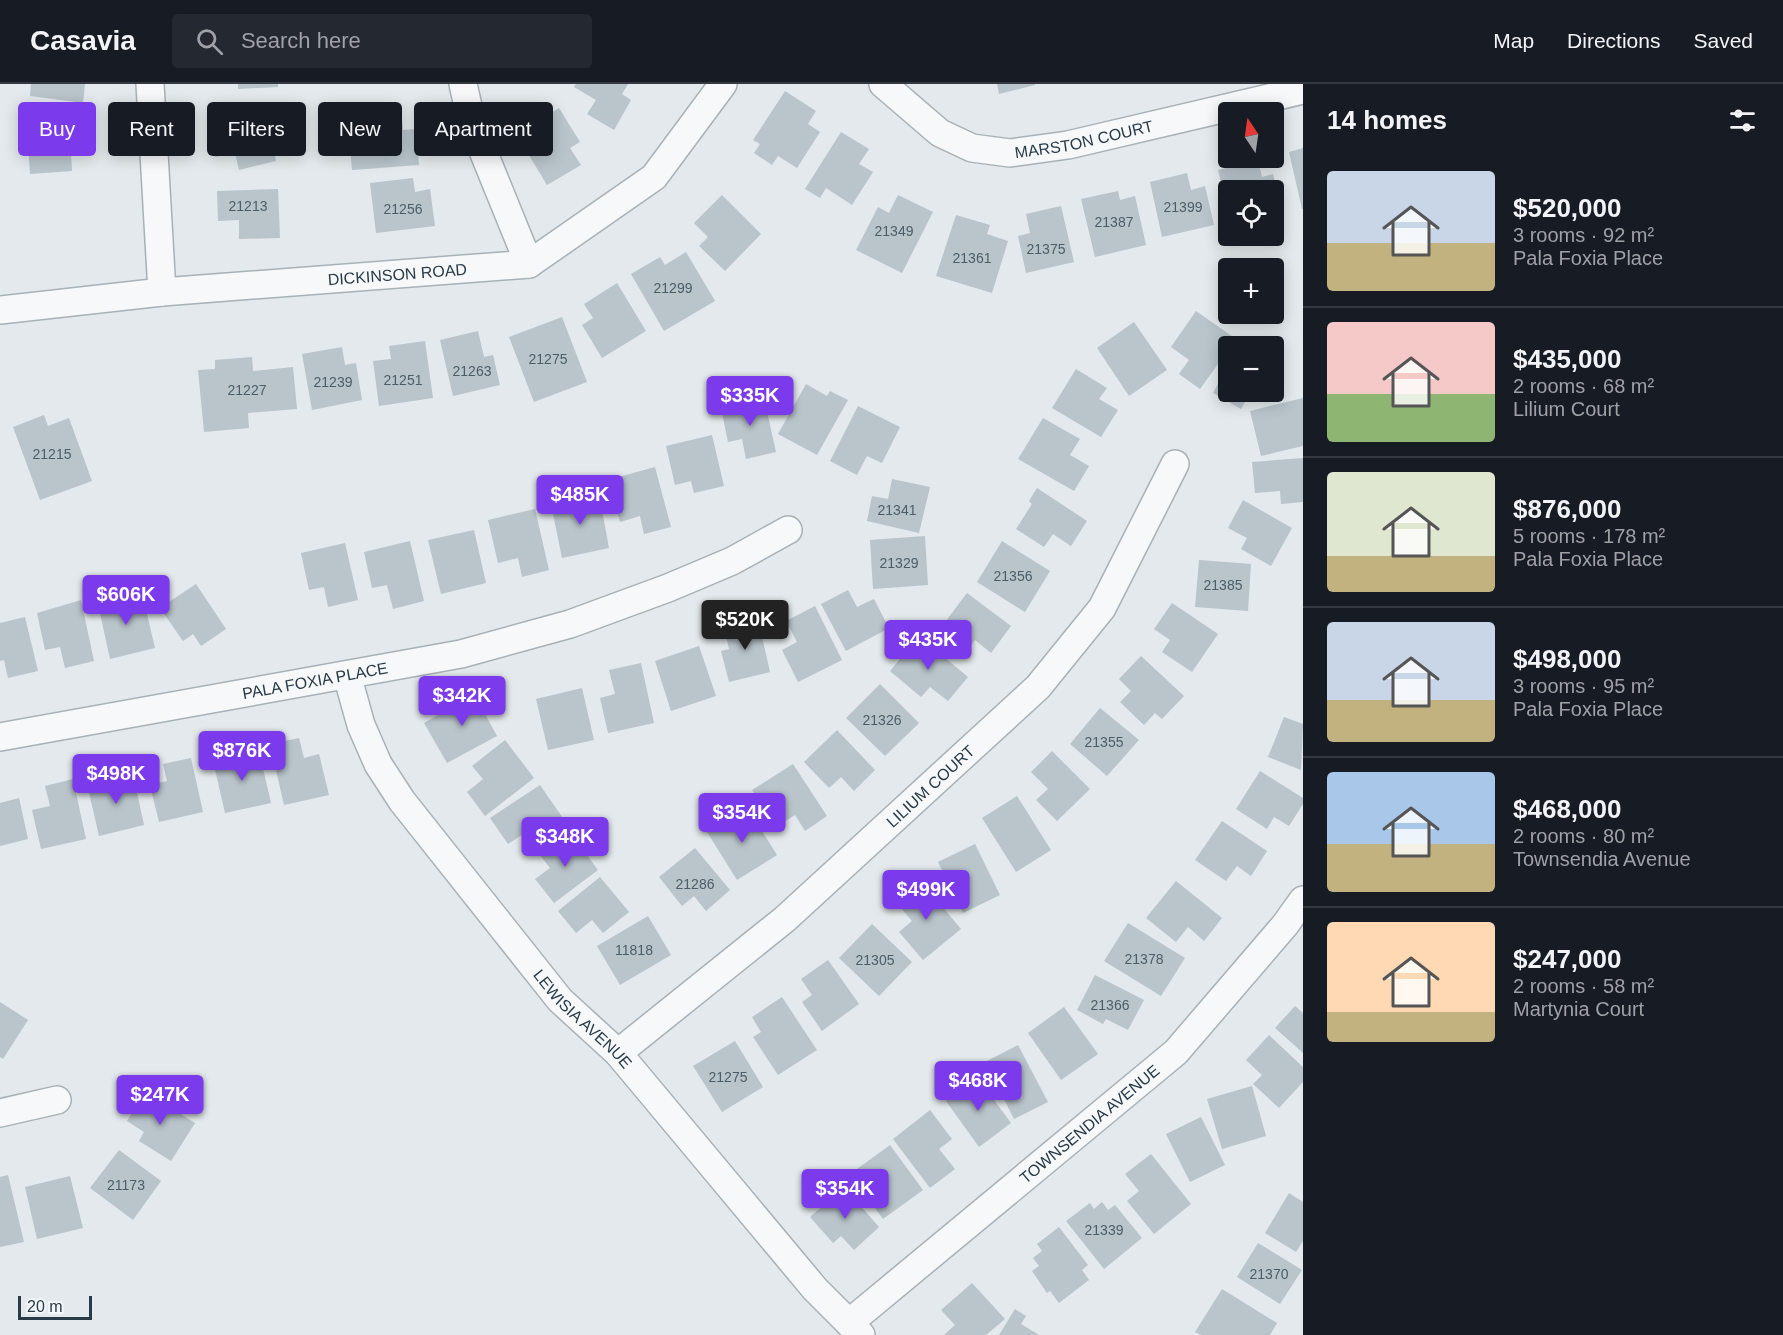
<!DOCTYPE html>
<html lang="en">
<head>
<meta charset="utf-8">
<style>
  body { margin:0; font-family:Arial,sans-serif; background:#242831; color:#f1f3f6; height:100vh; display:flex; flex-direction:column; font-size:22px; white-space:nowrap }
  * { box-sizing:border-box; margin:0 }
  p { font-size:20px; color:#9ea1a6 }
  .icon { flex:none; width:33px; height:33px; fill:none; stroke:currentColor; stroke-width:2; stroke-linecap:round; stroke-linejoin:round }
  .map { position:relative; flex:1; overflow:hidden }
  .side { display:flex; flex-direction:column; background:#171b24; width:480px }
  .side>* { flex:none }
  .guide { position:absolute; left:18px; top:18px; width:570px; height:54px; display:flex; gap:12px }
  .needle { width:39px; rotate:347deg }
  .fabs { position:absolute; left:1218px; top:18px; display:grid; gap:12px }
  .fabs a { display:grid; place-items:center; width:66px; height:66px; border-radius:6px; background:#171b24; box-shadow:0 3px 15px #0003; font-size:30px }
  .scale { position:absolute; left:18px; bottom:15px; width:74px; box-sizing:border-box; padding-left:6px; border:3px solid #293b46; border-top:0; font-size:16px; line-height:21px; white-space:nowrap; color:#293b46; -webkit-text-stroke:4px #f3f7f9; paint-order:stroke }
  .price { position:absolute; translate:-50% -51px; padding:0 14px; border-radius:6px; background:#7c3aed; color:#fff; font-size:20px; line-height:39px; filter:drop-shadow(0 2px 3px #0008) }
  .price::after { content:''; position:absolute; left:50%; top:36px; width:18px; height:14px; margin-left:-9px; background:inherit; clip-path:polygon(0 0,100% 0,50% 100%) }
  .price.current { background:#222; color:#fff }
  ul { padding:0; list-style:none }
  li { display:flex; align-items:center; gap:18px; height:150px; padding:0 24px }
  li+li { border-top:2px solid #363941 }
  li span { display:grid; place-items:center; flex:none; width:168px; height:120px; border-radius:6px; color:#555 }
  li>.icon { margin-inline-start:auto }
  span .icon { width:72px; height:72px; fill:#fffc; stroke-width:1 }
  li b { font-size:26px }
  h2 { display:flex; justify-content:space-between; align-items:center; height:72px; padding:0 24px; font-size:26px }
  .tag { padding:0 21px; border-radius:6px; background:#171b24; box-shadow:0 3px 15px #0003; font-size:21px; line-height:54px }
  .tag.current { background:#7c3aed; color:#fff }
  header { display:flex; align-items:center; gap:36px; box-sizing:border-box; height:84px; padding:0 30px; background:#171b24; border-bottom:2px solid #363941 }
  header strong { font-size:28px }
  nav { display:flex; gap:33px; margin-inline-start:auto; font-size:21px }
  .search { width:420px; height:54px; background:#242831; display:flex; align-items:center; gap:15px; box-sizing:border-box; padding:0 21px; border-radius:6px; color:#9ea1a6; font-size:22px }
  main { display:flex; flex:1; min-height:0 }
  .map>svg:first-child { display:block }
  .building { fill:#b9c4cb }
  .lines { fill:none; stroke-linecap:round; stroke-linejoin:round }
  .minor-casing { stroke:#a7b1b7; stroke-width:30 }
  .minor { stroke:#f6f8fa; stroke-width:27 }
  .labels { text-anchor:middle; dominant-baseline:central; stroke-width:4.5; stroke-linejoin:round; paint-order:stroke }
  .number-label { font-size:14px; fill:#4d5d67 }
  .street-label { font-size:16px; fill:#293b46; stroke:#f3f7f9 }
</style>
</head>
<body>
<header>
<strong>Casavia</strong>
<div class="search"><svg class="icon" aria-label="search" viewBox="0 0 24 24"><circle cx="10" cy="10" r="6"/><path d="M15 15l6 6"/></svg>Search here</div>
<nav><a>Map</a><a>Directions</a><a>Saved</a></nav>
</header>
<main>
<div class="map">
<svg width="1303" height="1251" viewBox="0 0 1303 1251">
  <rect width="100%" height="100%" fill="#e3e9ec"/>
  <g class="building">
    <polygon points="31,0 85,0 83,19 30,12"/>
    <polygon points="238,0 278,0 278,3 238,5"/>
    <polygon points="576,0 628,0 622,10 631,16 614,46 587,30 596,16 574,3"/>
    <polygon points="997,0 1035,0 1035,1 999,10"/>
    <polygon points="785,7 816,27 808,40 820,48 797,84 778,72 772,81 754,69 760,60 753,56"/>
    <polygon points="401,23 403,46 416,45 419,81 352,86 347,27"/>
    <polygon points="559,24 580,58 570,64 581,81 547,101 516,50"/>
    <polygon points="265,28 276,77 239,86 235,69 215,73 208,41"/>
    <polygon points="90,40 92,69 71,70 72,87 30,90 27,44"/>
    <polygon points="841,48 869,65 859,80 873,88 852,121 826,104 820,114 805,105"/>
    <polygon points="1303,64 1303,125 1302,125 1289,68"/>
    <polygon points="1258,76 1262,93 1273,90 1282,129 1274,131 1274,106 1228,106 1228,127 1218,86"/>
    <polygon points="1187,89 1191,106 1205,102 1214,141 1162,153 1150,98"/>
    <polygon points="413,94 415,108 430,105 435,142 376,149 370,99"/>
    <polygon points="278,105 280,154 239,155 239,136 218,137 217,107"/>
    <polygon points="1118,107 1120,116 1135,112 1146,161 1095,173 1081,115"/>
    <polygon points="722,111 761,150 725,187 699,162 708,153 694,139"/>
    <polygon points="898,111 933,128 902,189 856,166 878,123 889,129"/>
    <polygon points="1061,122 1074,178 1026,189 1018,152 1030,149 1026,130"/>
    <polygon points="956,131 990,141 987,150 1008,157 992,209 936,192"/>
    <polygon points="686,168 715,217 664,247 631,190 660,173 665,181"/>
    <polygon points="617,199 646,247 602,274 582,241 593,234 584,220"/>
    <polygon points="1196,227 1236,255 1200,305 1179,290 1189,276 1171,263"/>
    <polygon points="562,233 587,298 534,318 509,253"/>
    <polygon points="1134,238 1167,286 1129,312 1097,264"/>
    <polygon points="478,247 484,273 493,271 500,301 453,312 440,256"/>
    <polygon points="425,257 433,314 379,322 373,277 391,275 389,262"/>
    <polygon points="342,263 345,281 356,279 362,316 312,326 302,270"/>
    <polygon points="252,273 253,287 293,283 297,325 248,329 249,344 204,348 198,286 215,285 215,276"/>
    <polygon points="1228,281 1228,308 1264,308 1260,314 1250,309 1241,325 1213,309"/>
    <polygon points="1076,285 1107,304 1099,315 1118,326 1101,353 1052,324"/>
    <polygon points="806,300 827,312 830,307 848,316 817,371 778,350"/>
    <polygon points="764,314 776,368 746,375 742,355 728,358 721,324"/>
    <polygon points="1303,314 1303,362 1261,372 1250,327"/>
    <polygon points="858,322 900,343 882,379 867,372 857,391 830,377"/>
    <polygon points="44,331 48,342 69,334 92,397 40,416 13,343"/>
    <polygon points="1043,334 1080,355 1070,371 1089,382 1074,407 1018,375"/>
    <polygon points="712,351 724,402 694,409 691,397 675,401 666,362"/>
    <polygon points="1303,374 1303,418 1281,420 1280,407 1255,409 1252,378"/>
    <polygon points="655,383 671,443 644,450 640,432 620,438 608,396"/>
    <polygon points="892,395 930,403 919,449 867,437 872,412 888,415"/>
    <polygon points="1037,404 1087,437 1071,462 1053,450 1044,463 1016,445 1032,420 1029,417"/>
    <polygon points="599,410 609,464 562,474 551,420"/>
    <polygon points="1243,416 1292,444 1271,482 1241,465 1247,454 1228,444"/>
    <polygon points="535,425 549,486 522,493 518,474 498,479 488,436"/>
    <polygon points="474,446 486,499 441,510 428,456"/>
    <polygon points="925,452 928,501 873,505 870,456"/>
    <polygon points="410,457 424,517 393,525 387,501 372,504 364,468"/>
    <polygon points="1002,457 1050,487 1025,528 977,498"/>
    <polygon points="345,459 358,516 328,523 324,503 309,506 301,469"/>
    <polygon points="1199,476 1251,480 1248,527 1195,523"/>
    <polygon points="196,500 226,545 201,562 193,550 183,557 160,524"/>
    <polygon points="848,506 857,523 874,515 889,544 846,567 821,520"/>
    <polygon points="142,509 155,564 110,575 98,520"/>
    <polygon points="967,509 1011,542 991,569 975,556 967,567 939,546"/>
    <polygon points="81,516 94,577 65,584 60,563 45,566 37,529"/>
    <polygon points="1172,519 1218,550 1192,588 1162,568 1170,556 1154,545"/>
    <polygon points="815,522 842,576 798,598 782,566 797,558 786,537"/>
    <polygon points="25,533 38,587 8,594 4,576 0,577 0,539"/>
    <polygon points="758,535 770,588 729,598 721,567 729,565 724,543"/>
    <polygon points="919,552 968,593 948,617 930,603 921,613 890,587"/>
    <polygon points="699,562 716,612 671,627 655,577"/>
    <polygon points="1141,572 1184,612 1162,635 1155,629 1144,641 1120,618 1131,607 1119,595"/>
    <polygon points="641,579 654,639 608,649 600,614 615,610 609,586"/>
    <polygon points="880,600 919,639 885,672 846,634"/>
    <polygon points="582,604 594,656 548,666 536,615"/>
    <polygon points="482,606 492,623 484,628 497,652 447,679 424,639"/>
    <polygon points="1100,624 1139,656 1107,692 1070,660"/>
    <polygon points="1284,633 1303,640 1301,686 1268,673"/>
    <polygon points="837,646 875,686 854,707 841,693 829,704 804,678"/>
    <polygon points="299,654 304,674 319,670 329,711 284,721 270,660"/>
    <polygon points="505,656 534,694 485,732 467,708 483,695 472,682"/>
    <polygon points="259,667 271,719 225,729 213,677"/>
    <polygon points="1052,667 1090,705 1057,737 1036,716 1048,705 1031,688"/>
    <polygon points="191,674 203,728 159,738 150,701 167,697 163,680"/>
    <polygon points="793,680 827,732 805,747 795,731 776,743 752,706"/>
    <polygon points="1260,687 1303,714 1303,720 1289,742 1274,733 1267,745 1236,725"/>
    <polygon points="133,690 144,741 99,752 87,700"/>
    <polygon points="73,695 86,755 41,765 32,726 50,722 45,702"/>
    <polygon points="540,701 567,740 534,762 525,749 508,760 490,734"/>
    <polygon points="1017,712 1051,766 1016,788 982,734"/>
    <polygon points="19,714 28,755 0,762 0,719"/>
    <polygon points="747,723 777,771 737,796 707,748"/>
    <polygon points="1222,737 1267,767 1251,792 1237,782 1226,797 1195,776"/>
    <polygon points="570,748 598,786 554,819 535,795 550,784 540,771"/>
    <polygon points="975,760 1000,811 963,829 938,778"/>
    <polygon points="695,764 730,806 706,827 694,812 682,822 659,793"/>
    <polygon points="600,793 629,828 603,849 592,836 576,849 558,827"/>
    <polygon points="921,797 961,845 923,876 899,848 912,837 896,818"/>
    <polygon points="1176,797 1222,834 1204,857 1188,843 1176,858 1146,834"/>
    <polygon points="648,832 671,871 620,901 597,862"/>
    <polygon points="1128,839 1185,874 1161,912 1104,877"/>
    <polygon points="872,840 912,878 879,912 839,874"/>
    <polygon points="828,876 859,920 822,947 802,918 812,911 801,895"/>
    <polygon points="1095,891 1144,916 1128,946 1106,935 1103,940 1077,926"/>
    <polygon points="782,913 817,966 778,991 753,953 761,948 752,933"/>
    <polygon points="0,918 28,936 3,975 0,973"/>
    <polygon points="1295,922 1303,929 1303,969 1275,944"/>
    <polygon points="1064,923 1098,970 1061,996 1028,949"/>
    <polygon points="1269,951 1303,983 1303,998 1279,1024 1253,1000 1262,991 1246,976"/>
    <polygon points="735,957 763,1003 722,1028 693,982"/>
    <polygon points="1018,961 1048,1018 1014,1035 985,978"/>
    <polygon points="977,993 1011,1039 979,1063 946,1017"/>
    <polygon points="1252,1002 1266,1052 1222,1065 1207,1015"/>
    <polygon points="145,1008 195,1039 171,1077 139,1057 144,1048 127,1037"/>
    <polygon points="930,1026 952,1055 939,1065 955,1085 930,1104 893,1055"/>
    <polygon points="1201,1033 1225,1081 1190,1098 1166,1050"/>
    <polygon points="890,1061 923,1106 883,1135 850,1090"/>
    <polygon points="119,1066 161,1097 133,1136 90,1104"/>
    <polygon points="1151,1070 1191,1120 1154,1150 1127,1117 1139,1107 1125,1090"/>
    <polygon points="8,1091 24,1158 0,1163 0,1093"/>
    <polygon points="70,1092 83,1144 37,1155 25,1103"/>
    <polygon points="844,1103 879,1143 854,1166 841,1152 833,1159 810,1133"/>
    <polygon points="1289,1109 1303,1118 1303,1157 1296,1168 1265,1149"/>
    <polygon points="1102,1118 1108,1126 1115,1121 1142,1154 1104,1185 1066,1137 1090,1119 1094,1125"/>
    <polygon points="1059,1143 1088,1181 1082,1186 1089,1196 1059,1219 1050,1207 1047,1209 1032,1187 1039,1182 1033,1174 1042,1167 1037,1160"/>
    <polygon points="1258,1159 1302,1186 1280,1220 1237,1193"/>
    <polygon points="972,1199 1005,1235 986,1251 944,1251 955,1241 941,1226"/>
    <polygon points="1222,1205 1277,1239 1270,1251 1201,1251 1195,1248"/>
    <polygon points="1015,1225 1026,1232 1021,1240 1039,1251 999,1251"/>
  </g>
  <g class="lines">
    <defs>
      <g id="minor">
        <polyline points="150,0 162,208"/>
        <polyline points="463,0 472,40 529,180"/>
        <path id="s1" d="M883 0 940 49 972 64 1010 69 1068 61 1303 6"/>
        <path id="s2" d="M0 226 162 208 529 180 654 93 723 0"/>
        <path id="s3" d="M347 591 361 641 378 680 402 717 560 916 618 969 815 1205 861 1251"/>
        <path id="s4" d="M0 653 461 570 570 540 668 504 732 477 788 446"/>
        <path id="s5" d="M618 969 785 835 1038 603 1102 524 1175 380"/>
        <polyline points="0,1029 57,1016"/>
        <path id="s6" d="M849 1239 1176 968 1285 841 1303 816"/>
      </g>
    </defs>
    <use href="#minor" class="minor-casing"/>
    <use href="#minor" class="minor"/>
  </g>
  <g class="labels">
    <g class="number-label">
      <text x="248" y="122">21213</text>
      <text x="1183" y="123">21399</text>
      <text x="403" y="125">21256</text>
      <text x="1114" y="138">21387</text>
      <text x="894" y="147">21349</text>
      <text x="1046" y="165">21375</text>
      <text x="972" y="174">21361</text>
      <text x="673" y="204">21299</text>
      <text x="548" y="275">21275</text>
      <text x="472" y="287">21263</text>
      <text x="403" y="296">21251</text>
      <text x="333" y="298">21239</text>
      <text x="247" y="306">21227</text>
      <text x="52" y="370">21215</text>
      <text x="897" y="426">21341</text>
      <text x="899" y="479">21329</text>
      <text x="1013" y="492">21356</text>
      <text x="1223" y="501">21385</text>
      <text x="882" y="636">21326</text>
      <text x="1104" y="658">21355</text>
      <text x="695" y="800">21286</text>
      <text x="634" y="866">11818</text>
      <text x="1144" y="875">21378</text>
      <text x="875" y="876">21305</text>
      <text x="1110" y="921">21366</text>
      <text x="728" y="993">21275</text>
      <text x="126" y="1101">21173</text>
      <text x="1104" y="1146">21339</text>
      <text x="1269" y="1190">21370</text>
    </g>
    <g class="street-label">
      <text stroke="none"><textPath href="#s1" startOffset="224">MARSTON COURT</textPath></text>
      <text stroke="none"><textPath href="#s2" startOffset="399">DICKINSON ROAD</textPath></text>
      <text stroke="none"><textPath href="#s4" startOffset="320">PALA FOXIA PLACE</textPath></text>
      <text stroke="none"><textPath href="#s5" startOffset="411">LILIUM COURT</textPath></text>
      <text stroke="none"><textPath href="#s3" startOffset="422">LEWISIA AVENUE</textPath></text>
      <text stroke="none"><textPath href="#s6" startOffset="312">TOWNSENDIA AVENUE</textPath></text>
    </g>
  </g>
</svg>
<div class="fabs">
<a><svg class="needle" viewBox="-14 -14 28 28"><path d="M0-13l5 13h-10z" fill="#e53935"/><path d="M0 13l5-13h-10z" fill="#9ea1a6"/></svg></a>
<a><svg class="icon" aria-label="locate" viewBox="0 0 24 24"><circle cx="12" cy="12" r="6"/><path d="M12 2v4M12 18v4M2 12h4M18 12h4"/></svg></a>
<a>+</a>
<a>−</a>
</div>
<div class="scale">20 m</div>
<b class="price" style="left:750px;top:343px">$335K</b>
<b class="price" style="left:580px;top:442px">$485K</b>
<b class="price" style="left:126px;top:542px">$606K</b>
<b class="price current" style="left:745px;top:567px">$520K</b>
<b class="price" style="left:928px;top:587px">$435K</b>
<b class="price" style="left:462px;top:643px">$342K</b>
<b class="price" style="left:242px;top:698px">$876K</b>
<b class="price" style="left:116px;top:721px">$498K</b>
<b class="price" style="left:742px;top:760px">$354K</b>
<b class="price" style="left:565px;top:784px">$348K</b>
<b class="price" style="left:926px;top:837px">$499K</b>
<b class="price" style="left:978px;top:1028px">$468K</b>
<b class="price" style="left:160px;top:1042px">$247K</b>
<b class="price" style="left:845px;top:1136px">$354K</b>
<div class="guide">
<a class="tag current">Buy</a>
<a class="tag">Rent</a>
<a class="tag">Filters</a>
<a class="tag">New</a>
<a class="tag">Apartment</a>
</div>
</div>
<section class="side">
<h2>14 homes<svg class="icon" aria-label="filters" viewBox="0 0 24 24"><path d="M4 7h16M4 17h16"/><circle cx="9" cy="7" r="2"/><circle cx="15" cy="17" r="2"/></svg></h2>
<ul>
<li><span style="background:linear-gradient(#c9d6e8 60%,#c2b280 0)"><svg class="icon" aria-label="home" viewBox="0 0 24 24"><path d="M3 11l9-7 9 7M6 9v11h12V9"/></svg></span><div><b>$520,000</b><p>3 rooms · 92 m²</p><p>Pala Foxia Place</p></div></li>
<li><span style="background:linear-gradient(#f6c9c9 60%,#8fb573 0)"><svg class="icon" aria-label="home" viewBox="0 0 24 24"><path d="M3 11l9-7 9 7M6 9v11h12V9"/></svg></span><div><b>$435,000</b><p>2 rooms · 68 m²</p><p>Lilium Court</p></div></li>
<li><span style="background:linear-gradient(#dfe7d0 70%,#c2b280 0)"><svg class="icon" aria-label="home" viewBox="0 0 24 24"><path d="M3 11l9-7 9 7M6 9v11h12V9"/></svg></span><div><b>$876,000</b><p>5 rooms · 178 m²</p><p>Pala Foxia Place</p></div></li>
<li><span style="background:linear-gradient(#c9d6e8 65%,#c2b280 0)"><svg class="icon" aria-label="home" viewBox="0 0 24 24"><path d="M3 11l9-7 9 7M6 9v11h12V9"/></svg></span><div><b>$498,000</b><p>3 rooms · 95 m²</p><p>Pala Foxia Place</p></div></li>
<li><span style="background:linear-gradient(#a9c7e8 60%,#c2b280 0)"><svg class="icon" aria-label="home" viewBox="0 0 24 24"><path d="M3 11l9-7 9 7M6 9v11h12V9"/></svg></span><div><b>$468,000</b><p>2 rooms · 80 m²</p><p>Townsendia Avenue</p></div></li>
<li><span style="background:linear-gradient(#ffd9b3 75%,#c2b280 0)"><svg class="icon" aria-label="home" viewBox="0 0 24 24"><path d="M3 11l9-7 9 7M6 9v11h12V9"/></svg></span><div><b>$247,000</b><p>2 rooms · 58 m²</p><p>Martynia Court</p></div></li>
</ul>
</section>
</main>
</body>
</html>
